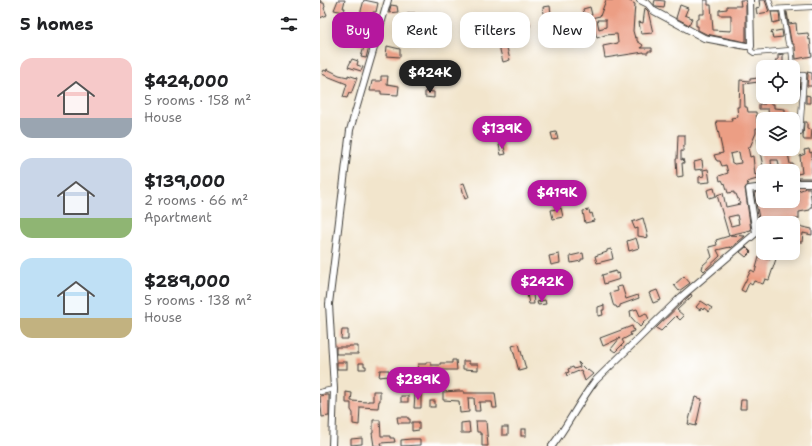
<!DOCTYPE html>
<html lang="en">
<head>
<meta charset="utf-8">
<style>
  body { margin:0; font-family:"Shantell Sans",sans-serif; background:#f6f6f6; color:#202124; height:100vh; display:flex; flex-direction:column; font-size:15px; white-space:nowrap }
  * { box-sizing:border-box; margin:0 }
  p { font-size:13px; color:#757577 }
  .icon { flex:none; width:22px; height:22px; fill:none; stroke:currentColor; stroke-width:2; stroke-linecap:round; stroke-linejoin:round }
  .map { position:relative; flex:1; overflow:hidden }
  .drawer { display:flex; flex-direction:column; background:#fff; width:320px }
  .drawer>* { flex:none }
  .guide { position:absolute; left:12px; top:12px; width:380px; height:36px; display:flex; gap:8px }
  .controls { position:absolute; left:436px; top:60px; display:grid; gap:8px }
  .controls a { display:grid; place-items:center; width:44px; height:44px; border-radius:8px; background:#fff; box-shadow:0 2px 10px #0003; font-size:20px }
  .price { position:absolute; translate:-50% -34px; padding:0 9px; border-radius:14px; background:#b5179e; color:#fff; font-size:13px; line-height:26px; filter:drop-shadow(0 1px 2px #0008) }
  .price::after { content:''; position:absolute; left:50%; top:24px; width:12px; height:9px; margin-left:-6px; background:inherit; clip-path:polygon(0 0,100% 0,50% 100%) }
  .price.active { background:#222; color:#fff }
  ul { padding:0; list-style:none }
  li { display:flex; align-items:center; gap:12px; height:100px; padding:0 20px }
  li span { display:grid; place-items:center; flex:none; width:112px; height:80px; border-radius:12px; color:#555 }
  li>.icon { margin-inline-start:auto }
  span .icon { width:48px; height:48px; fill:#fffc; stroke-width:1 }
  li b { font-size:17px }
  h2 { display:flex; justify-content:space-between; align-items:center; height:48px; padding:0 20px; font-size:17px }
  .chip { padding:0 14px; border-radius:12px; background:#fff; box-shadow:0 2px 10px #0003; font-size:14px; line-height:36px }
  .chip.active { background:#b5179e; color:#fff }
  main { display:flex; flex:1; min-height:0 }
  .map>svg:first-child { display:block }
  .building { fill:#ec9e84; fill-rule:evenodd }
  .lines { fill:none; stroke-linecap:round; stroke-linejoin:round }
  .minor-casing { stroke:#3c3a36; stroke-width:6 }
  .tertiary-casing { stroke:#3c3a36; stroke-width:8 }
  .minor { stroke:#fff; stroke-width:4.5 }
  .tertiary { stroke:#fff; stroke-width:6 }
</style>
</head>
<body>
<main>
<section class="drawer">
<h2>5 homes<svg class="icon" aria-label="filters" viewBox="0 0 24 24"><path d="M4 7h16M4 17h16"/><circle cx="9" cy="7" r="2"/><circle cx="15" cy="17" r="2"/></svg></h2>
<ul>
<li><span style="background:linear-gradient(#f6c9c9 75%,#9aa5b1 0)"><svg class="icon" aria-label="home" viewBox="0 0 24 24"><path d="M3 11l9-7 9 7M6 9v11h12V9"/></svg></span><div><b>$424,000</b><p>5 rooms · 158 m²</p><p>House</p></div></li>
<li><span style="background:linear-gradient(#c9d6e8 75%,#8fb573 0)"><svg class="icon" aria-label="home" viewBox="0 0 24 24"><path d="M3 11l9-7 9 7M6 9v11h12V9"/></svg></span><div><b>$139,000</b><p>2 rooms · 66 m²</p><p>Apartment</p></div></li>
<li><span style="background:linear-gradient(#bfe0f5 75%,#c2b280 0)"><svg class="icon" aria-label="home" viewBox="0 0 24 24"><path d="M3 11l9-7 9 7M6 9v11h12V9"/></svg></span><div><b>$289,000</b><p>5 rooms · 138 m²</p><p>House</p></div></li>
</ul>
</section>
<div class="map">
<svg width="492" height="446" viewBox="0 0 492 446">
  <rect width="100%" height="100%" fill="#fff"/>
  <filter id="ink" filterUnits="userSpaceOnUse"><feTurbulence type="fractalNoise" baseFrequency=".025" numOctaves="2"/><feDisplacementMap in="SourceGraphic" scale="8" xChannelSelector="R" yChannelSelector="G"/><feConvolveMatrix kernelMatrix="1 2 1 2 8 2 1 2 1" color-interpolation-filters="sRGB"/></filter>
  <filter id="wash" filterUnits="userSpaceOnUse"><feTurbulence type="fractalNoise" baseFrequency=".012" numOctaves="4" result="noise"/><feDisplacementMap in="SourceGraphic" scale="16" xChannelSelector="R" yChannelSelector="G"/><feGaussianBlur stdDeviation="0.9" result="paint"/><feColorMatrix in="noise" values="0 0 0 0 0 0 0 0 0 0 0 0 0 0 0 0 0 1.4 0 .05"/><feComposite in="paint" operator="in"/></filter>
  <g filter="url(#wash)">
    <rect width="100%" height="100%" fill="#f2e5cc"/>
    <g id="blocks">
      <g class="building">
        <polygon points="0,0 2,3 4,3 5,7 4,8 7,15 0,18"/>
        <polygon points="18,0 25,0 23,8 25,8 24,12 14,10"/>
        <polygon points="44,0 58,3 56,12 53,12 51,19 47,18 45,26 47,26 45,32 52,34 46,58 41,57 44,47 26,42 25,45 20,44 22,36 19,35 23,22 37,25"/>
        <path d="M286 0H308L315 4 313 31 315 38 317 37V41L323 45 321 48H332V51H328V53H324V52L285 58 283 46 298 43 297 34 285 35 277 38 271 18 280 16ZM277 20H286V27L279 29Z"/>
        <polygon points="335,0 345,1 344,8 336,7 334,4"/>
        <polygon points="384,0 388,0 388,5 391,5 393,30 411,31 411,15 399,15 399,10 407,9 407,6 421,6 420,0 426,0 426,42 386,34 378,30 378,26 376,26 376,19 379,19 379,14 384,14"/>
        <polygon points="439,0 445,0 449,12 437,14 436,8 440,7"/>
        <polygon points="71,5 77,6 78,12 69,13"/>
        <polygon points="360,5 368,8 365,15 372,18 369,25 356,18"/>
        <polygon points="230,6 231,14 234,14 235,19 225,21 223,7"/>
        <polygon points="270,7 272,15 265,17 263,9"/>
        <polygon points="325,8 328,11 333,33 321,34 319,22 323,23"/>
        <polygon points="451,12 459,12 460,21 453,23"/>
        <polygon points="466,12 467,12 469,24 476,23 477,34 488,33 489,40 490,39 492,56 476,59 475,46 471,41"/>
        <polygon points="88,13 95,13 96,21 88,21"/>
        <polygon points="210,23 210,27 196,29 195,25"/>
        <polygon points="462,30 463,37 453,38 451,32"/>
        <polygon points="186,44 190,60 183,62 179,46"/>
        <polygon points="67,46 80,49 80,57 66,56"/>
        <polygon points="463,54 463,64 461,64 462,67 458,67 458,64 456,64 455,60 458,60 458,55"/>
        <polygon points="32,59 38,61 37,65 43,67 41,71 28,67"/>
        <polygon points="7,69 19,75 28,77 28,75 37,78 31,94 29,93 27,98 23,97 27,84 2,74 4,70 6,71"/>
        <polygon points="487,72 492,73 492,86 487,86 488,75"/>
        <path d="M438 75H443V84H438V82L424 84 425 107H427L428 112H436L437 123 443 124V128H436V133L430 147H428L430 157 433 156 435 175 436 174 437 179 427 182 428 185 425 188 431 230 409 235 425 236 411 248 410 247 397 250 400 256 384 271 382 269 383 265 392 257 389 247 397 245 396 240 409 236 397 195 403 193 406 207 420 204 416 194H414V192L408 193 405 183 404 184 402 180 400 181 399 176 408 173 406 165 402 166 400 161H397V160H396L394 155 403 153 396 121H412L411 118 418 117 417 107H419L420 80 430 81V79L438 78ZM419 152 421 163 414 164 413 163H412L410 154ZM417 215 419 224 411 226 408 217Z"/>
        <polygon points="61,76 68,76 67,84 79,86 78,95 61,94 61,91 50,91 52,81 61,81"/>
        <polygon points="473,79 480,79 479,95 473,95"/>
        <polygon points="105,91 114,92 114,98 105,97"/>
        <polygon points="486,95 490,96 490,103 486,103"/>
        <polygon points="444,97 450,97 450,104 454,104 454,108 465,109 465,116 467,116 467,119 449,119 448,109 439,109 439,104 445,104"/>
        <polygon points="484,122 487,122 487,129 492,130 491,140 484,140 483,138"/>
        <polygon points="236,132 238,139 233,140 231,133"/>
        <polygon points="358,135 365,135 365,146 363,146 363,151 361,151 361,160 363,159 364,163 362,163 363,176 357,177 356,159 357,159"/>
        <polygon points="443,137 444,154 451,152 452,149 462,149 462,152 468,153 470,164 473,164 474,171 460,171 458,160 451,160 452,171 444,171 437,138"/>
        <polygon points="183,144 186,154 181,155 179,145"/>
        <polygon points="489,149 490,153 492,152 492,178 473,178 473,175 482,173 480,156 485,154 484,150"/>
        <polygon points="382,160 383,169 375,170 374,162"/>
        <polygon points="388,169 390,182 379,183 379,177 384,176 383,170"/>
        <polygon points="144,183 149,197 145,199 141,184"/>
        <polygon points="394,188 396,196 389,198 387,190"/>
        <polygon points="486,188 490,188 492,207 490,207 490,210 479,212 479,219 455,220 454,218 445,221 445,223 440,223 434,193 443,192 443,203 446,203 446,205 462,201 463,206 479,201 476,192"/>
        <polygon points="241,208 243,217 233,219 231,210"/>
        <polygon points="269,210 270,214 272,213 274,221 265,223 263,211"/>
        <polygon points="323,218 328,237 325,238 324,237 318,236 318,228 315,229 312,222"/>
        <polygon points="478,226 492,229 492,235 483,233 482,242 478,242 478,232 476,232"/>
        <polygon points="316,238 319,248 309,251 307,241"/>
        <polygon points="426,247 431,252 426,257 420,252"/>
        <polygon points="291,249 293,259 277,263 275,256 287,252 287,250"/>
        <polygon points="263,253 264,259 261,259 261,261 251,263 250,256"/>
        <polygon points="454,253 458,253 449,280 445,279 443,284 434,281 432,285 429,283 425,292 421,290 431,270 435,272 439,257 450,260 452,257 453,257"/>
        <polygon points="239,254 240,263 231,265 229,256"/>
        <polygon points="296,271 296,274 299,273 300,279 284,284 282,275"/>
        <polygon points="364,276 370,283 359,291 354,285"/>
        <polygon points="213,283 217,294 213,294 214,304 209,304 207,294 204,293 204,286"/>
        <polygon points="302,286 306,299 318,295 319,298 300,305 300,307 297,308 296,306 294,306 293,304 290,293 298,291 297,287"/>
        <polygon points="337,290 341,300 333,303 329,293"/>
        <polygon points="371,294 372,296 357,310 364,316 360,320 356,316 341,331 336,328"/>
        <polygon points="225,300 226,304 218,305 217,302"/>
        <polygon points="381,301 392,308 389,312 384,308 383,310 381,308 380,310 376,307"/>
        <polygon points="284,305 284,310 282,310 283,315 278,316 278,307"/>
        <polygon points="317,309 320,316 326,313 329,319 323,322 324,323 320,327 311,317 310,311"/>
        <polygon points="312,326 314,331 310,333 311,335 302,340 304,343 295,352 291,349 300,338 283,346 280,338"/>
        <polygon points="22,330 28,330 28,339 21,339"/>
        <polygon points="199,344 206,369 199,371 192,346"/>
        <polygon points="29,346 38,346 38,354 16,354 16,347 29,347"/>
        <polygon points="132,360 136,360 137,370 97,370 98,364 106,364 106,362 111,362 111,365 120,365 120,363 132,363"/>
        <polygon points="143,361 149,361 149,364 158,364 158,370 143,369"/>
        <rect x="17" y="362" width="10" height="7"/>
        <polygon points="258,362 267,371 268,370 273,374 265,381 261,370 247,376 246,373 249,372 248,369 253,367 254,369 260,367"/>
        <polygon points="39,363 44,363 44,366 46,366 46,369 39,369"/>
        <polygon points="60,370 69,370 69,376 59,377"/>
        <polygon points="53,391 60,391 60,401 59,401 58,408 40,407 39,425 33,424 33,413 31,410 31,403 26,403 26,392 32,393 31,401 48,402 48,401 53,401"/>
        <polygon points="138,391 144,391 144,393 175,393 177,408 173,408 172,402 159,402 160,411 155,411 154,398 148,398 149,412 140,413 139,401 123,400 123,392"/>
        <polygon points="95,394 101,394 101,408 94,408"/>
        <polygon points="6,395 9,395 9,416 2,417 0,396"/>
        <rect x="81" y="396" width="7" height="6"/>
        <polygon points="375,397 382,399 376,426 368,424"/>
        <polygon points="421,400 426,400 426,409 420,409"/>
        <rect x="110" y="401" width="5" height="6"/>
        <polygon points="77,417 88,417 88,419 90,419 90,423 78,423"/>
        <polygon points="53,420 60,420 61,436 70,436 70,438 74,438 75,442 61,443 62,446 54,446 52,433 53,433"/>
        <polygon points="156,421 166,421 168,446 162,446 162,434 160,434 160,432 157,432"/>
        <polygon points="92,422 99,422 99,430 92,431"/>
        <polygon points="149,422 150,433 141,433 141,423"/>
        <rect x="182" y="427" width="6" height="8"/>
        <rect x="201" y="429" width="5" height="7"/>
        <polygon points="42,438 42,444 31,445 31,439"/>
        <polygon points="91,439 100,439 100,445 81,446 81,440"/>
      </g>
    </g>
  </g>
  <g filter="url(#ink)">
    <use href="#blocks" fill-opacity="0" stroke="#3c3a36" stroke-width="1"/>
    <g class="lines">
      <defs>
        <g id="minor">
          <polyline points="449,0 452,9 492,7"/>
          <polyline points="462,9 468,43 471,46 473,67"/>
          <polyline points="431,46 431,51 434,53 471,50"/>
          <polyline points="473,71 473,75 484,75 480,132"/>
          <polyline points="0,392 14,389"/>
        </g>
        <g id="tertiary">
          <polyline points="320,0 328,4 334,11 384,38 426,46 431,46 430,0"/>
          <polyline points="473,183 492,183"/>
          <polyline points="12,446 14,389 9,304 30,130 68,0"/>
          <path d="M232 446C248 425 259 402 275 381L361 297 436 233 429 189 443 187"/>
        </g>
      </defs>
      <use href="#minor" class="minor-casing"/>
      <use href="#tertiary" class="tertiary-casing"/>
      <use href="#minor" class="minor"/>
      <use href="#tertiary" class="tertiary"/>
    </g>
  </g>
</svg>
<div class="controls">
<a><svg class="icon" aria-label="locate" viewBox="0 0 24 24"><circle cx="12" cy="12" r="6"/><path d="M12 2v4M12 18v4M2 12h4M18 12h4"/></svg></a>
<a><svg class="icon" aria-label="layers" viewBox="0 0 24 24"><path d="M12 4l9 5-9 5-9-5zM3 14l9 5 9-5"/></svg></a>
<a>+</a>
<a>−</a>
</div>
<b class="price active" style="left:110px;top:94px">$424K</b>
<b class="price" style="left:182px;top:150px">$139K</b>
<b class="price" style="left:237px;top:214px">$419K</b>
<b class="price" style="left:222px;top:303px">$242K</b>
<b class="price" style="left:98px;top:401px">$289K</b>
<div class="guide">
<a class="chip active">Buy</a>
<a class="chip">Rent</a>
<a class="chip">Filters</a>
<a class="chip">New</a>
</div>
</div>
</main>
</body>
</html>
